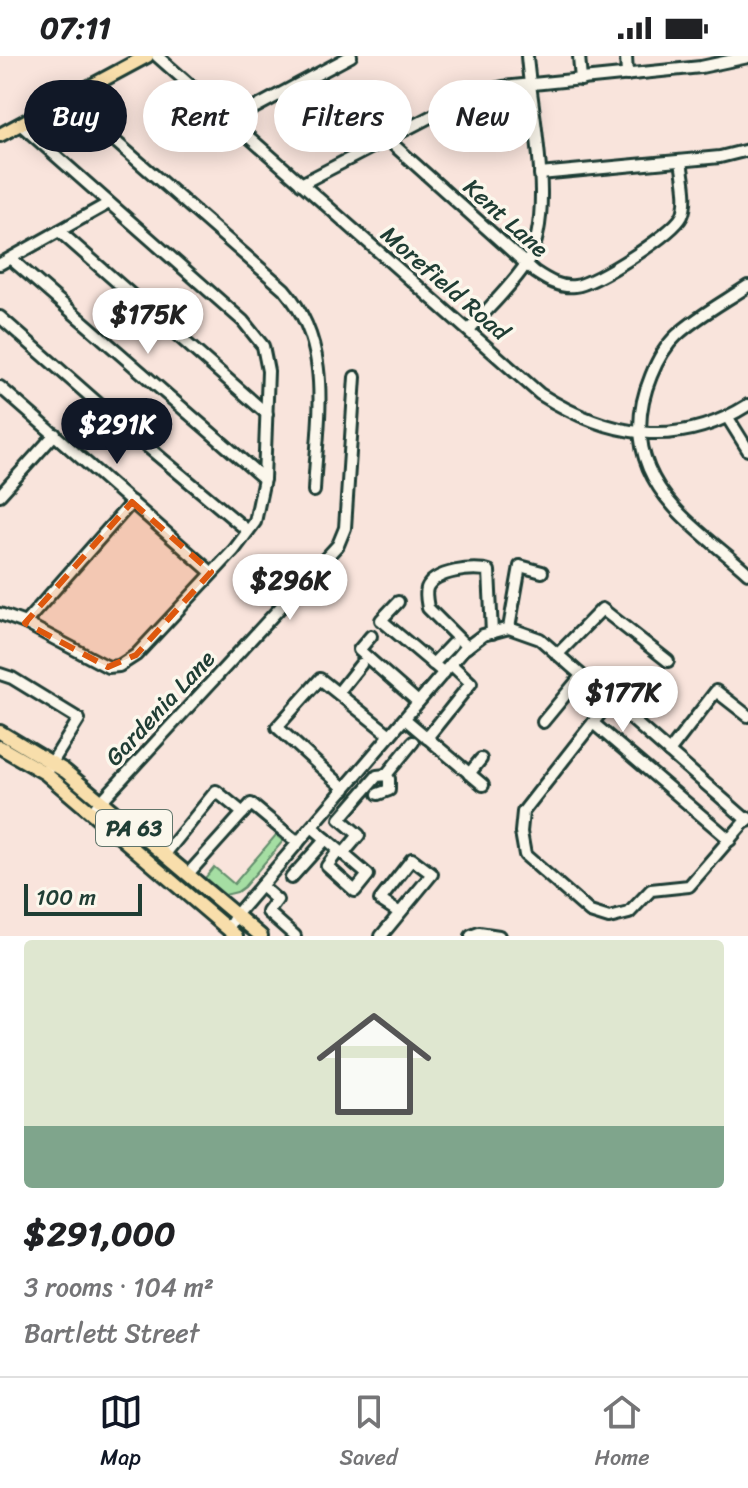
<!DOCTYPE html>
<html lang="en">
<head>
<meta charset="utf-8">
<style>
  body { margin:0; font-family:Sriracha,sans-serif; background:#f6f6f6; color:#202124; height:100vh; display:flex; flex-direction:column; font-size:30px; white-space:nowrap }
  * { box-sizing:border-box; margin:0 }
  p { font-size:26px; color:#757577 }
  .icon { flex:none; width:44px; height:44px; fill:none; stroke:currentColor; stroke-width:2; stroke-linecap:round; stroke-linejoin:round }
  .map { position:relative; height:880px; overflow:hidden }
  .details { display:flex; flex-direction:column; background:#fff; flex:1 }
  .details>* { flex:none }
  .top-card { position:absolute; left:24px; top:24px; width:700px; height:72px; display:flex; gap:16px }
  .scale { position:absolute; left:24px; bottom:20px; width:118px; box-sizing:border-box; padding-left:8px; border:4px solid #1f3d34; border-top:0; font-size:22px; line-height:28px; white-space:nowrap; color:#1f3d34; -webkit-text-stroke:6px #fbf7ec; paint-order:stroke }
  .price { position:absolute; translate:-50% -68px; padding:0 18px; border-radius:28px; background:#fff; color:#222; font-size:26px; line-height:52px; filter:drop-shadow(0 2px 4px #0008) }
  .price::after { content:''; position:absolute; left:50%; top:48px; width:24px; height:18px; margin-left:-12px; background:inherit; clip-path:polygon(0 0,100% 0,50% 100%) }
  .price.selected { background:#111827; color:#fff }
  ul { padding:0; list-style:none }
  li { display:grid; align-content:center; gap:16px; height:424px; padding:0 24px }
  li span { display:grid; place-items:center; height:248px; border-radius:8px; color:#555 }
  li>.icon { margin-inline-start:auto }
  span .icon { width:144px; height:144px; fill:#fffc; stroke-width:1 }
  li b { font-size:34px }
  .tag { padding:0 28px; border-radius:36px; background:#fff; box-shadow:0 4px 20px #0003; font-size:28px; line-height:72px }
  .tag.selected { background:#111827; color:#fff }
  .status { display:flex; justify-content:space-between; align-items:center; height:56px; padding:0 40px; background:#fff; direction:ltr }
  .status svg { height:22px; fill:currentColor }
  .tabs { display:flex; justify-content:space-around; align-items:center; height:112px; border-top:2px solid #e0e0e0; background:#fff; font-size:22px; color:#757577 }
  .tabs a { display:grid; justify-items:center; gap:4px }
  .tabs .selected { color:#111827 }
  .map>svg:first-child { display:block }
  .green { fill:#a5dea3; stroke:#628e6c; stroke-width:2 }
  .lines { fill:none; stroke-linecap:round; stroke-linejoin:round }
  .minor-casing { stroke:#1f3d34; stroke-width:16 }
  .major-casing { stroke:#1f3d34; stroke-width:18 }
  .minor { stroke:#fbf7ec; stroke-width:10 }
  .major { stroke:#f8deab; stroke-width:12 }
  .marked { fill:#de580e; fill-opacity:0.2; stroke:#de580e; stroke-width:6; stroke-dasharray:16 10; stroke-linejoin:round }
  .labels { text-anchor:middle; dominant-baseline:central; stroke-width:7; stroke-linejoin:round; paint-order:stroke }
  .shield { fill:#fbf7ec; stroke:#61756b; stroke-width:2 }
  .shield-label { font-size:22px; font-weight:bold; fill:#1f3d34 }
  .street-label { font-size:24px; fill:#1f3d34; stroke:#fbf7ec }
</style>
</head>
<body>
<div class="status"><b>07:11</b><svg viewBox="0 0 49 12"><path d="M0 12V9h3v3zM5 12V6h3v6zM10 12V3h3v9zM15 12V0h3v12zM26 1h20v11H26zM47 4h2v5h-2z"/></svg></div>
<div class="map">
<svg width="748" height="880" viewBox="0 0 748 880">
  <rect width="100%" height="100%" fill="#f9e4dc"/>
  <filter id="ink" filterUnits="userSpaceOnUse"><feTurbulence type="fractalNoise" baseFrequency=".0125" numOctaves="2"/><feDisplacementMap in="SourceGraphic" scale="16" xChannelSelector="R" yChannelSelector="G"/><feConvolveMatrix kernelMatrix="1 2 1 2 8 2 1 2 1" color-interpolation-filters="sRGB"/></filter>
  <g filter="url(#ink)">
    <polygon class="green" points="276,779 283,785 244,831 237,836 225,839 205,822 214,811 234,828"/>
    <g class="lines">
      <defs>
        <g id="minor">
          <path d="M157 0 540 338C608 381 677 394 748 349"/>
          <polyline points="579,0 581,24"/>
          <polyline points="626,0 627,19"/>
          <path d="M67 43 284 233C335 292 317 364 314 435"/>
          <polyline points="230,65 351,0"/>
          <path d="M387 83 535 216C547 224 560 232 575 230 595 228 673 178 682 160 689 145 683 121 681 105"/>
          <polyline points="540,118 720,101 748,94"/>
          <polyline points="301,128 476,37 503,31 701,11 748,1"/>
          <polyline points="59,175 267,358"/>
          <polyline points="11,203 264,423"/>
          <polyline points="0,208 109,147"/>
          <path d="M748 230C724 246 698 260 677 279 665 290 657 305 651 320 631 368 639 412 674 451 695 475 724 495 748 517"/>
          <polyline points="0,261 143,387 248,475"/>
          <path d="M469 274C487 253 510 232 526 208 557 160 531 56 527 0"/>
          <polyline points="0,331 211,516"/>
          <polyline points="728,362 748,394"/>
          <polyline points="0,439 55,378"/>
          <polyline points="398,546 381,564 444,617"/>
          <polyline points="0,558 25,567 108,611 119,610 136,599 234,494 255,466 264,423 268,315 263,290 243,265 20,68"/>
          <polyline points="25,567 132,446"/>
          <polyline points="509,572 540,583 748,765"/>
          <polyline points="509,572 520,510 542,516"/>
          <polyline points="371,580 359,594 418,646"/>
          <path d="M467 591 428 552C427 546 425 538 427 532 434 515 475 510 489 515L492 577"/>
          <polyline points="557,599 602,553 668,605"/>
          <polyline points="433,608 452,588"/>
          <polyline points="0,618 12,622 79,663 48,713"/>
          <polyline points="338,637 361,608"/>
          <polyline points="610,645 523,756 521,776 525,799 590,856 609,862 629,857 651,834 689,830 748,762"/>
          <polyline points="405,663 483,729"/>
          <polyline points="543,666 581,620"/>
          <polyline points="593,667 730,784"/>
          <polyline points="427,682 471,627 451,608"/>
          <polyline points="669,696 716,635 748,660"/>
          <polyline points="469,718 481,703"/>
          <polyline points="386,719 413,686"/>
          <polyline points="345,733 277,671 320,623 390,679"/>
          <polyline points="96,751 338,489 345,472 355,321"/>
          <polyline points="312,771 368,819 355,835 327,810 339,794"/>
          <polyline points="165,798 216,735 243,757"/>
          <polyline points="343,798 359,779 340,763 377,720 386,719 389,723 389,734 378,738"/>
          <polyline points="188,818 251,748 298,787"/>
          <polyline points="291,822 326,783"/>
          <polyline points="261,830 277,844 268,856 295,880"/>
          <polyline points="228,873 236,859 463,594 483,579 509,572"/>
          <polyline points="381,880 432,818 412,803 380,844 400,857"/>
          <polyline points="471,880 479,877 499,880"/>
        </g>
        <g id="major">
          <polyline points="0,79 147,0"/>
          <polyline points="0,676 65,715 261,880"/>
          <polyline points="0,691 45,717 236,880"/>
        </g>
      </defs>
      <use href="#minor" class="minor-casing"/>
      <use href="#major" class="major-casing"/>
      <use href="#minor" class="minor"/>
      <use href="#major" class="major"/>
    </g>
  </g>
  <path class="marked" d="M132 446 211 516 136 599 108 611 25 567Z"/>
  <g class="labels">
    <rect class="shield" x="96" y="754" width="76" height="36" rx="6"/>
    <g class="shield-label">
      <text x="134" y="772">PA 63</text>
    </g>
    <g class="street-label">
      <text transform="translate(506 162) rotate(42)">Kent Lane</text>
      <text transform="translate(445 227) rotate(41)">Morefield Road</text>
      <text transform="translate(160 652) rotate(-47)">Gardenia Lane</text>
    </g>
  </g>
</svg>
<div class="scale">100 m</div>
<b class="price" style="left:148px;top:300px">$175K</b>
<b class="price selected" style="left:117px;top:410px">$291K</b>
<b class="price" style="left:290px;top:566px">$296K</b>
<b class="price" style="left:623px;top:678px">$177K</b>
<div class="top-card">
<a class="tag selected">Buy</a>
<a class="tag">Rent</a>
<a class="tag">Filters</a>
<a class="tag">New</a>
</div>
</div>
<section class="details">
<ul>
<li><span style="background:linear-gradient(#dfe7d0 75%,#7fa58c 0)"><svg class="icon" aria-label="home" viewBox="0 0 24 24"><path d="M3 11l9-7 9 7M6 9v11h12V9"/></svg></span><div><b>$291,000</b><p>3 rooms · 104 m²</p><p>Bartlett Street</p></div></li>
</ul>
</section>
<nav class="tabs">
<a class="selected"><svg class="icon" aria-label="map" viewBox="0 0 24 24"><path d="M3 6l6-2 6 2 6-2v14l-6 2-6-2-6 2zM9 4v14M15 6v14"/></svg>Map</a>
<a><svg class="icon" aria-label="saved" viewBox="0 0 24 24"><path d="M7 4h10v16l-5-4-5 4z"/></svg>Saved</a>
<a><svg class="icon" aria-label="home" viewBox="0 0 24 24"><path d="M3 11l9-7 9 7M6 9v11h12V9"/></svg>Home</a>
</nav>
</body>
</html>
